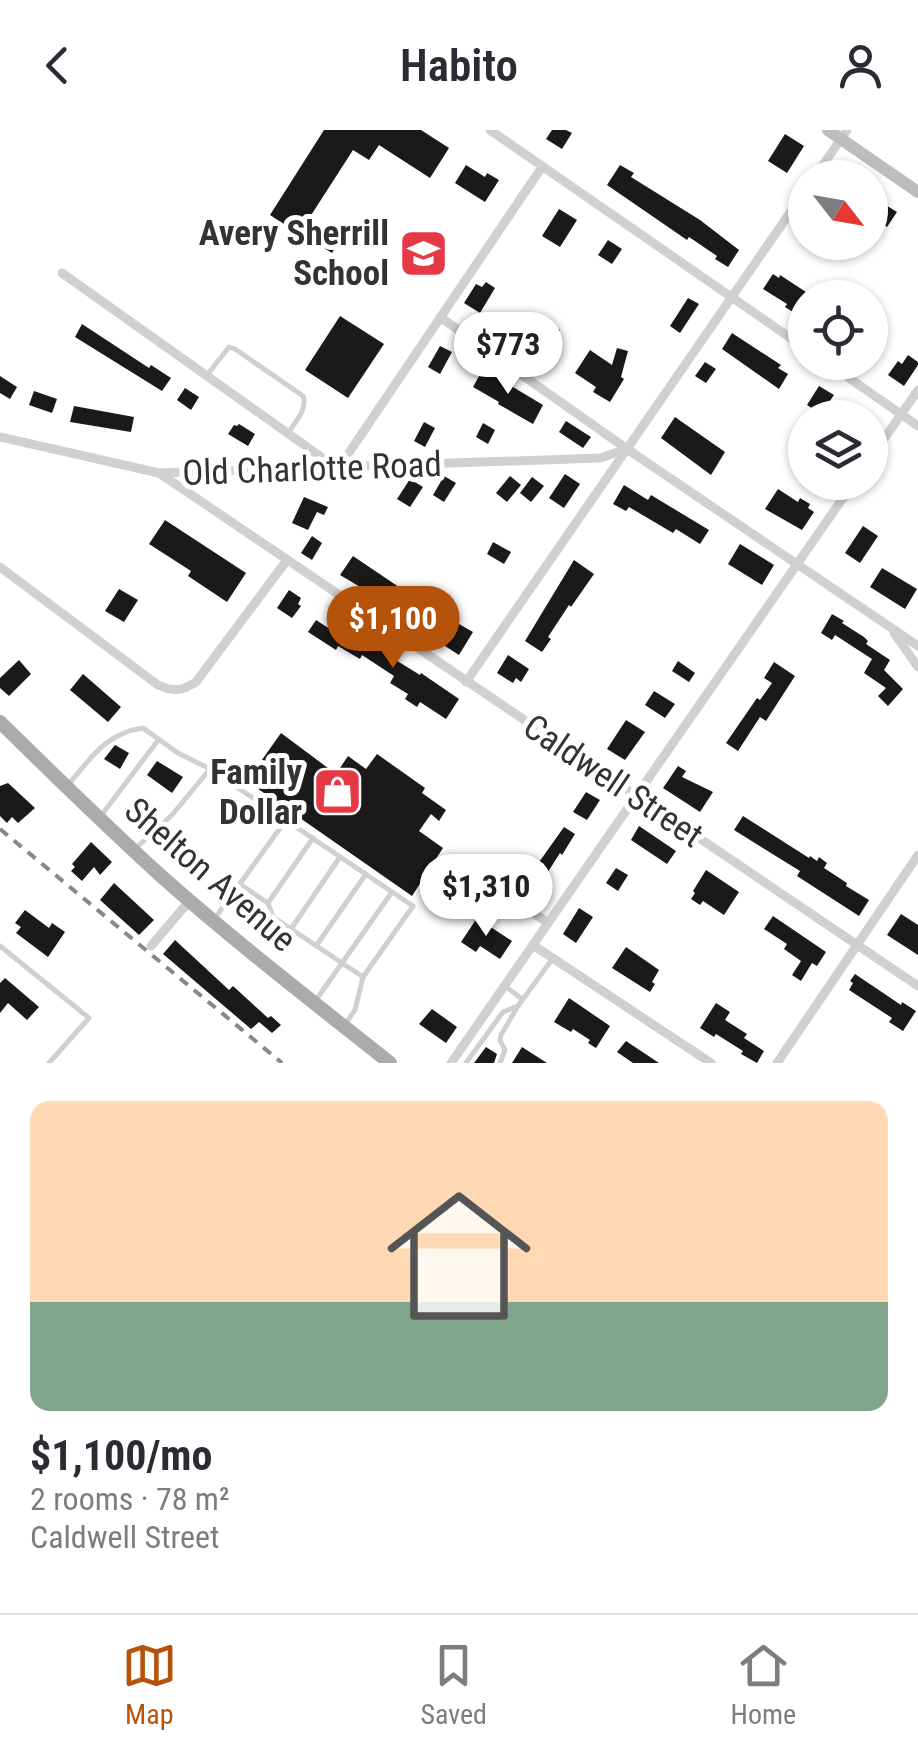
<!DOCTYPE html>
<html lang="en">
<head>
<meta charset="utf-8">
<style>
  body { margin:0; font-family:"Roboto Condensed",sans-serif; background:#f2f2f3; color:#2b2b33; height:100vh; display:flex; flex-direction:column; font-size:38px; white-space:nowrap }
  * { box-sizing:border-box; margin:0 }
  p { font-size:32px; color:#7c7c81 }
  .icon { flex:none; width:55px; height:55px; fill:none; stroke:currentColor; stroke-width:2; stroke-linecap:round; stroke-linejoin:round }
  .map { position:relative; height:933px; overflow:hidden }
  .sheet { display:flex; flex-direction:column; background:#fff; flex:1 }
  .sheet>* { flex:none }
  .needle { width:65px; rotate:121deg }
  .controls { position:absolute; left:788px; top:30px; display:grid; gap:20px }
  .controls a { display:grid; place-items:center; width:100px; height:100px; border-radius:50%; background:#fff; box-shadow:0 2px 8px #0004; font-size:50px }
  .price { position:absolute; translate:-50% -85px; padding:0 22px; border-radius:35px; background:#fff; color:#222; font-size:32px; line-height:65px; filter:drop-shadow(0 2px 5px #0008) }
  .price::after { content:''; position:absolute; left:50%; top:60px; width:30px; height:22px; margin-left:-15px; background:inherit; clip-path:polygon(0 0,100% 0,50% 100%) }
  .price.current { background:#b45309; color:#fff }
  ul { padding:0; list-style:none }
  li { display:grid; align-content:center; gap:20px; height:530px; padding:0 30px }
  li+li { border-top:2px solid #e1e1e2 }
  li span { display:grid; place-items:center; height:310px; border-radius:20px; color:#555 }
  li>.icon { margin-inline-start:auto }
  span .icon { width:180px; height:180px; fill:#fffc; stroke-width:1 }
  li b { font-size:42px }
  header { display:flex; justify-content:space-between; align-items:center; height:130px; padding:0 30px; background:#fff; font-size:45px; font-weight:600 }
  .tabs { display:flex; justify-content:space-around; align-items:center; height:140px; border-top:2px solid #e1e1e2; background:#fff; font-size:28px; color:#7c7c81 }
  .tabs a { display:grid; justify-items:center; gap:5px }
  .tabs .current { color:#b45309 }
  .map>svg:first-child { display:block }
  .building { fill:#1a1a1a }
  .lines { fill:none; stroke-linecap:round; stroke-linejoin:round }
  .lane { stroke:#d0d0d0; stroke-width:5 }
  .street { stroke:#d0d0d0; stroke-width:9 }
  .secondary { stroke:#bdbdbd; stroke-width:12 }
  .primary { stroke:#ababab; stroke-width:14 }
  .rail { stroke:#888; stroke-width:4; stroke-dasharray:10 8; stroke-linecap:butt }
  .labels { text-anchor:middle; dominant-baseline:central; stroke-width:10; stroke-linejoin:round; paint-order:stroke }
  .poi-label { font-size:35px; font-weight:bold; fill:#333; stroke:#fff; text-anchor:end }
  .street-label { font-size:35px; fill:#333; stroke:#fff }
</style>
</head>
<body>
<header><svg class="icon" aria-label="back" viewBox="0 0 24 24"><path d="M15 5l-7 7 7 7"/></svg>Habito<svg class="icon" aria-label="person" viewBox="0 0 24 24"><circle cx="12" cy="8" r="4"/><path d="M4 21q1-7 8-7t8 7"/></svg></header>
<div class="map">
<svg width="918" height="933" viewBox="0 0 918 933">
  <rect width="100%" height="100%" fill="#fff"/>
  <g class="building">
    <polygon points="324,0 421,0 449,18 430,48 379,15 369,30 353,20 299,104 270,85"/>
    <polygon points="552,0 566,0 572,3 562,19 546,9"/>
    <polygon points="785,4 804,16 787,43 768,31"/>
    <polygon points="466,35 485,47 487,43 499,50 485,72 455,53"/>
    <polygon points="620,35 634,43 631,47 700,90 739,120 728,137 715,129 717,126 689,107 687,110 607,55"/>
    <polygon points="884,74 897,82 887,97 874,89"/>
    <polygon points="559,79 577,90 560,117 542,106"/>
    <polygon points="329,98 342,106 332,123 319,115"/>
    <polygon points="608,110 622,119 612,134 598,125"/>
    <polygon points="773,144 779,148 780,145 809,164 796,184 785,177 787,174 763,159"/>
    <polygon points="486,152 495,158 480,183 464,173 476,154 482,157"/>
    <polygon points="688,168 699,174 680,203 670,196"/>
    <polygon points="340,186 384,214 348,268 305,240"/>
    <polygon points="543,189 560,200 544,225 527,214"/>
    <polygon points="82,194 149,238 151,235 171,248 162,261 75,207"/>
    <polygon points="732,203 781,235 778,238 788,244 779,259 722,219"/>
    <polygon points="440,216 452,222 440,244 428,237"/>
    <polygon points="617,218 628,221 621,247 624,249 610,272 593,262 596,257 575,243 590,220 612,235"/>
    <polygon points="908,225 918,232 918,235 904,256 888,245 898,231 902,234"/>
    <polygon points="705,232 716,239 706,253 695,246"/>
    <polygon points="483,239 543,275 533,294 498,274 499,272 473,257"/>
    <polygon points="0,246 17,257 10,269 0,263"/>
    <polygon points="819,256 834,265 821,284 807,275"/>
    <polygon points="185,258 199,267 191,280 177,270"/>
    <polygon points="34,261 57,269 52,283 29,275"/>
    <polygon points="74,276 134,287 131,302 70,292"/>
    <polygon points="675,287 725,322 711,345 661,308"/>
    <polygon points="566,291 591,307 583,318 559,302"/>
    <polygon points="424,292 435,298 425,317 414,311"/>
    <polygon points="483,293 495,300 488,314 476,307"/>
    <polygon points="239,294 255,304 248,316 228,304 234,295 237,296"/>
    <polygon points="565,344 580,354 564,378 549,368"/>
    <polygon points="444,346 456,353 444,372 433,365"/>
    <polygon points="510,346 521,355 507,372 496,363"/>
    <polygon points="532,347 544,356 531,372 520,363"/>
    <polygon points="410,349 423,357 410,377 397,369"/>
    <polygon points="624,355 648,370 651,365 709,400 700,414 676,399 673,403 629,377 626,381 613,374"/>
    <polygon points="778,359 798,372 800,368 810,374 808,378 814,382 802,400 765,379"/>
    <polygon points="304,367 328,377 324,385 317,382 308,400 292,393"/>
    <polygon points="165,390 246,443 227,472 188,446 191,441 149,414"/>
    <polygon points="863,396 878,406 860,433 845,423"/>
    <polygon points="312,406 322,413 312,430 301,423"/>
    <polygon points="493,412 511,422 504,434 487,424"/>
    <polygon points="740,414 774,435 762,455 728,434"/>
    <polygon points="353,426 427,476 415,495 381,473 382,470 340,445"/>
    <polygon points="574,430 594,444 571,477 569,475 548,507 551,509 542,522 525,511"/>
    <polygon points="882,438 917,459 905,479 870,457"/>
    <polygon points="119,459 138,470 124,492 105,481"/>
    <polygon points="289,460 301,468 298,474 301,476 292,488 277,478"/>
    <polygon points="832,484 844,491 842,493 864,507 868,511 866,514 890,530 884,540 903,559 888,576 878,566 886,558 864,543 872,529 835,505 832,510 821,503"/>
    <polygon points="316,490 353,514 360,502 372,509 370,513 394,529 420,545 421,543 459,569 446,589 420,572 417,577 405,569 408,564 390,553 394,546 362,525 360,529 338,516 336,520 308,502"/>
    <polygon points="459,494 473,502 459,525 445,516"/>
    <polygon points="508,525 529,539 521,552 516,548 513,553 497,543"/>
    <polygon points="19,530 31,544 9,566 0,558 0,548"/>
    <polygon points="678,531 695,543 689,552 672,541"/>
    <polygon points="774,532 795,546 766,591 760,587 738,621 726,613 757,568 760,570 772,553 764,548"/>
    <polygon points="83,544 121,577 108,592 70,560"/>
    <polygon points="654,561 675,574 665,588 645,575"/>
    <polygon points="626,590 645,602 625,630 607,619"/>
    <polygon points="281,603 336,644 348,626 366,639 377,624 425,658 422,663 446,680 439,691 431,684 419,701 443,718 412,766 247,651"/>
    <polygon points="115,615 129,623 120,639 104,629"/>
    <polygon points="157,631 183,647 172,663 147,645"/>
    <polygon points="678,636 686,641 682,647 713,662 700,682 663,658"/>
    <polygon points="8,653 35,678 18,693 12,687 7,693 0,686 0,656"/>
    <polygon points="586,662 600,670 587,690 573,682"/>
    <polygon points="743,686 809,728 810,726 817,731 819,727 827,733 824,738 847,753 846,756 869,770 859,786 797,746 800,741 734,700"/>
    <polygon points="639,696 676,721 667,734 631,710"/>
    <polygon points="564,697 575,704 562,725 560,723 539,756 527,749"/>
    <polygon points="91,712 112,732 100,745 94,737 82,751 71,741 75,737 72,734"/>
    <polygon points="616,738 628,745 618,761 606,753"/>
    <polygon points="706,740 739,762 724,785 703,771 700,775 691,769 695,763 693,761"/>
    <polygon points="114,753 154,790 139,805 100,770"/>
    <polygon points="579,778 593,787 576,813 563,804"/>
    <polygon points="25,780 49,798 52,793 65,802 48,827 16,803 21,797 15,793"/>
    <polygon points="901,784 918,795 918,825 887,805"/>
    <polygon points="773,786 826,822 817,836 812,833 801,851 792,845 801,831 784,819 787,814 764,799"/>
    <polygon points="477,788 512,811 500,829 480,816 476,822 461,812"/>
    <polygon points="175,810 229,860 233,856 268,888 271,886 281,895 272,903 259,892 251,899 163,824"/>
    <polygon points="626,817 659,840 652,852 655,854 650,862 612,838"/>
    <polygon points="855,844 901,875 902,872 916,881 903,901 889,892 892,888 849,860 853,853 850,851"/>
    <polygon points="5,848 39,877 27,890 8,873 0,883 0,853"/>
    <polygon points="569,868 610,896 596,918 588,913 590,910 573,899 571,902 554,892"/>
    <polygon points="716,873 730,882 725,890 747,904 744,908 764,921 757,933 741,924 743,921 716,904 714,907 700,898"/>
    <polygon points="432,879 457,897 446,913 419,894"/>
    <polygon points="626,911 659,933 633,933 617,922"/>
    <polygon points="486,917 497,924 494,933 474,933"/>
    <polygon points="522,917 547,933 512,933"/>
  </g>
  <g class="lines">
    <g class="lane">
      <path d="M207 245 229 217 235 219 303 266C308 279 295 292 288 303"/>
      <path d="M68 655C91 628 106 603 143 598L178 623 210 639"/>
      <polyline points="100,687 159,609"/>
      <polyline points="136,718 172,685 210,639 413,776 363,847 355,880 344,896"/>
      <polyline points="241,755 268,773 273,787 363,847"/>
      <polyline points="268,773 313,708"/>
      <polyline points="215,788 286,690"/>
      <polyline points="291,799 340,727"/>
      <polyline points="0,816 89,888 49,933"/>
      <polyline points="316,816 366,744"/>
      <polyline points="505,856 522,869"/>
      <polyline points="316,870 392,762"/>
      <polyline points="466,933 503,882 518,876"/>
      <polyline points="500,933 505,920 500,910 501,905 518,876 553,828"/>
    </g>
    <g class="street">
      <polyline points="490,0 805,218"/>
      <polyline points="814,48 847,0"/>
      <polyline points="62,143 338,339 542,37"/>
      <polyline points="440,187 627,319 918,516"/>
      <polyline points="826,232 918,296"/>
      <polyline points="0,307 159,343 600,328 627,319"/>
      <polyline points="870,329 918,260"/>
      <polyline points="159,343 918,856"/>
      <path d="M0 437 158 555C174 562 182 561 196 552L287 430"/>
      <polyline points="894,503 918,537"/>
      <polyline points="466,552 805,61"/>
      <polyline points="473,742 548,793"/>
      <polyline points="533,815 711,933"/>
      <polyline points="151,816 190,770"/>
      <polyline points="451,933 854,352"/>
      <polyline points="777,933 918,725"/>
    </g>
    <polyline class="secondary" points="828,0 918,62"/>
    <path class="primary" d="M0 592C53 644 105 695 160 745 234 811 312 871 390 933"/>
    <polyline class="rail" points="0,699 282,933"/>
  </g>
  <defs>
    <symbol id="school-square" viewBox="-11 -11 22 22"><rect x="-9" y="-9" width="18" height="18" rx="4" fill="#e63946" stroke="#fff"/><path d="M0-5L7-2L0 1L-7-2ZM-4 1L0 2.5L4 1V4Q0 6-4 4Z" fill="#fff"/></symbol>
    <symbol id="shop-square" viewBox="-11 -11 22 22"><rect x="-9" y="-9" width="18" height="18" rx="4" fill="#e63946" stroke="#fff"/><path d="M-5-2.5h2.3a2.7 3.5 0 0 1 5.4 0H5L5.5 6h-11ZM-1.5-2.5h3a1.5 2.3 0 0 0-3 0Z" fill="#fff"/></symbol>
  </defs>
  <g fill-rule="evenodd">
    <use href="#school-square" x="396" y="96" width="55" height="55"/>
    <use href="#shop-square" x="310" y="634" width="55" height="55"/>
  </g>
  <g class="labels">
    <g class="poi-label">
      <text x="389" y="103">Avery Sherrill<tspan x="389" dy="40">School</tspan></text>
      <text x="302" y="642">Family<tspan x="302" dy="40">Dollar</tspan></text>
    </g>
    <g class="street-label">
      <text transform="translate(312 339) rotate(-2)">Old Charlotte Road</text>
      <text transform="translate(613 651) rotate(34)">Caldwell Street</text>
      <text transform="translate(210 745) rotate(41)">Shelton Avenue</text>
    </g>
  </g>
</svg>
<div class="controls">
<a><svg class="needle" viewBox="-14 -14 28 28"><path d="M0-13l5 13h-10z" fill="#e53935"/><path d="M0 13l5-13h-10z" fill="#7c7c81"/></svg></a>
<a><svg class="icon" aria-label="locate" viewBox="0 0 24 24"><circle cx="12" cy="12" r="6"/><path d="M12 2v4M12 18v4M2 12h4M18 12h4"/></svg></a>
<a><svg class="icon" aria-label="layers" viewBox="0 0 24 24"><path d="M12 4l9 5-9 5-9-5zM3 14l9 5 9-5"/></svg></a>
</div>
<b class="price" style="left:508px;top:267px">$773</b>
<b class="price current" style="left:393px;top:541px">$1,100</b>
<b class="price" style="left:486px;top:809px">$1,310</b>
</div>
<section class="sheet">
<ul>
<li><span style="background:linear-gradient(#ffd9b3 65%,#7fa58c 0)"><svg class="icon" aria-label="home" viewBox="0 0 24 24"><path d="M3 11l9-7 9 7M6 9v11h12V9"/></svg></span><div><b>$1,100/mo</b><p>2 rooms · 78 m²</p><p>Caldwell Street</p></div></li>
</ul>
</section>
<nav class="tabs">
<a class="current"><svg class="icon" aria-label="map" viewBox="0 0 24 24"><path d="M3 6l6-2 6 2 6-2v14l-6 2-6-2-6 2zM9 4v14M15 6v14"/></svg>Map</a>
<a><svg class="icon" aria-label="saved" viewBox="0 0 24 24"><path d="M7 4h10v16l-5-4-5 4z"/></svg>Saved</a>
<a><svg class="icon" aria-label="home" viewBox="0 0 24 24"><path d="M3 11l9-7 9 7M6 9v11h12V9"/></svg>Home</a>
</nav>
</body>
</html>
